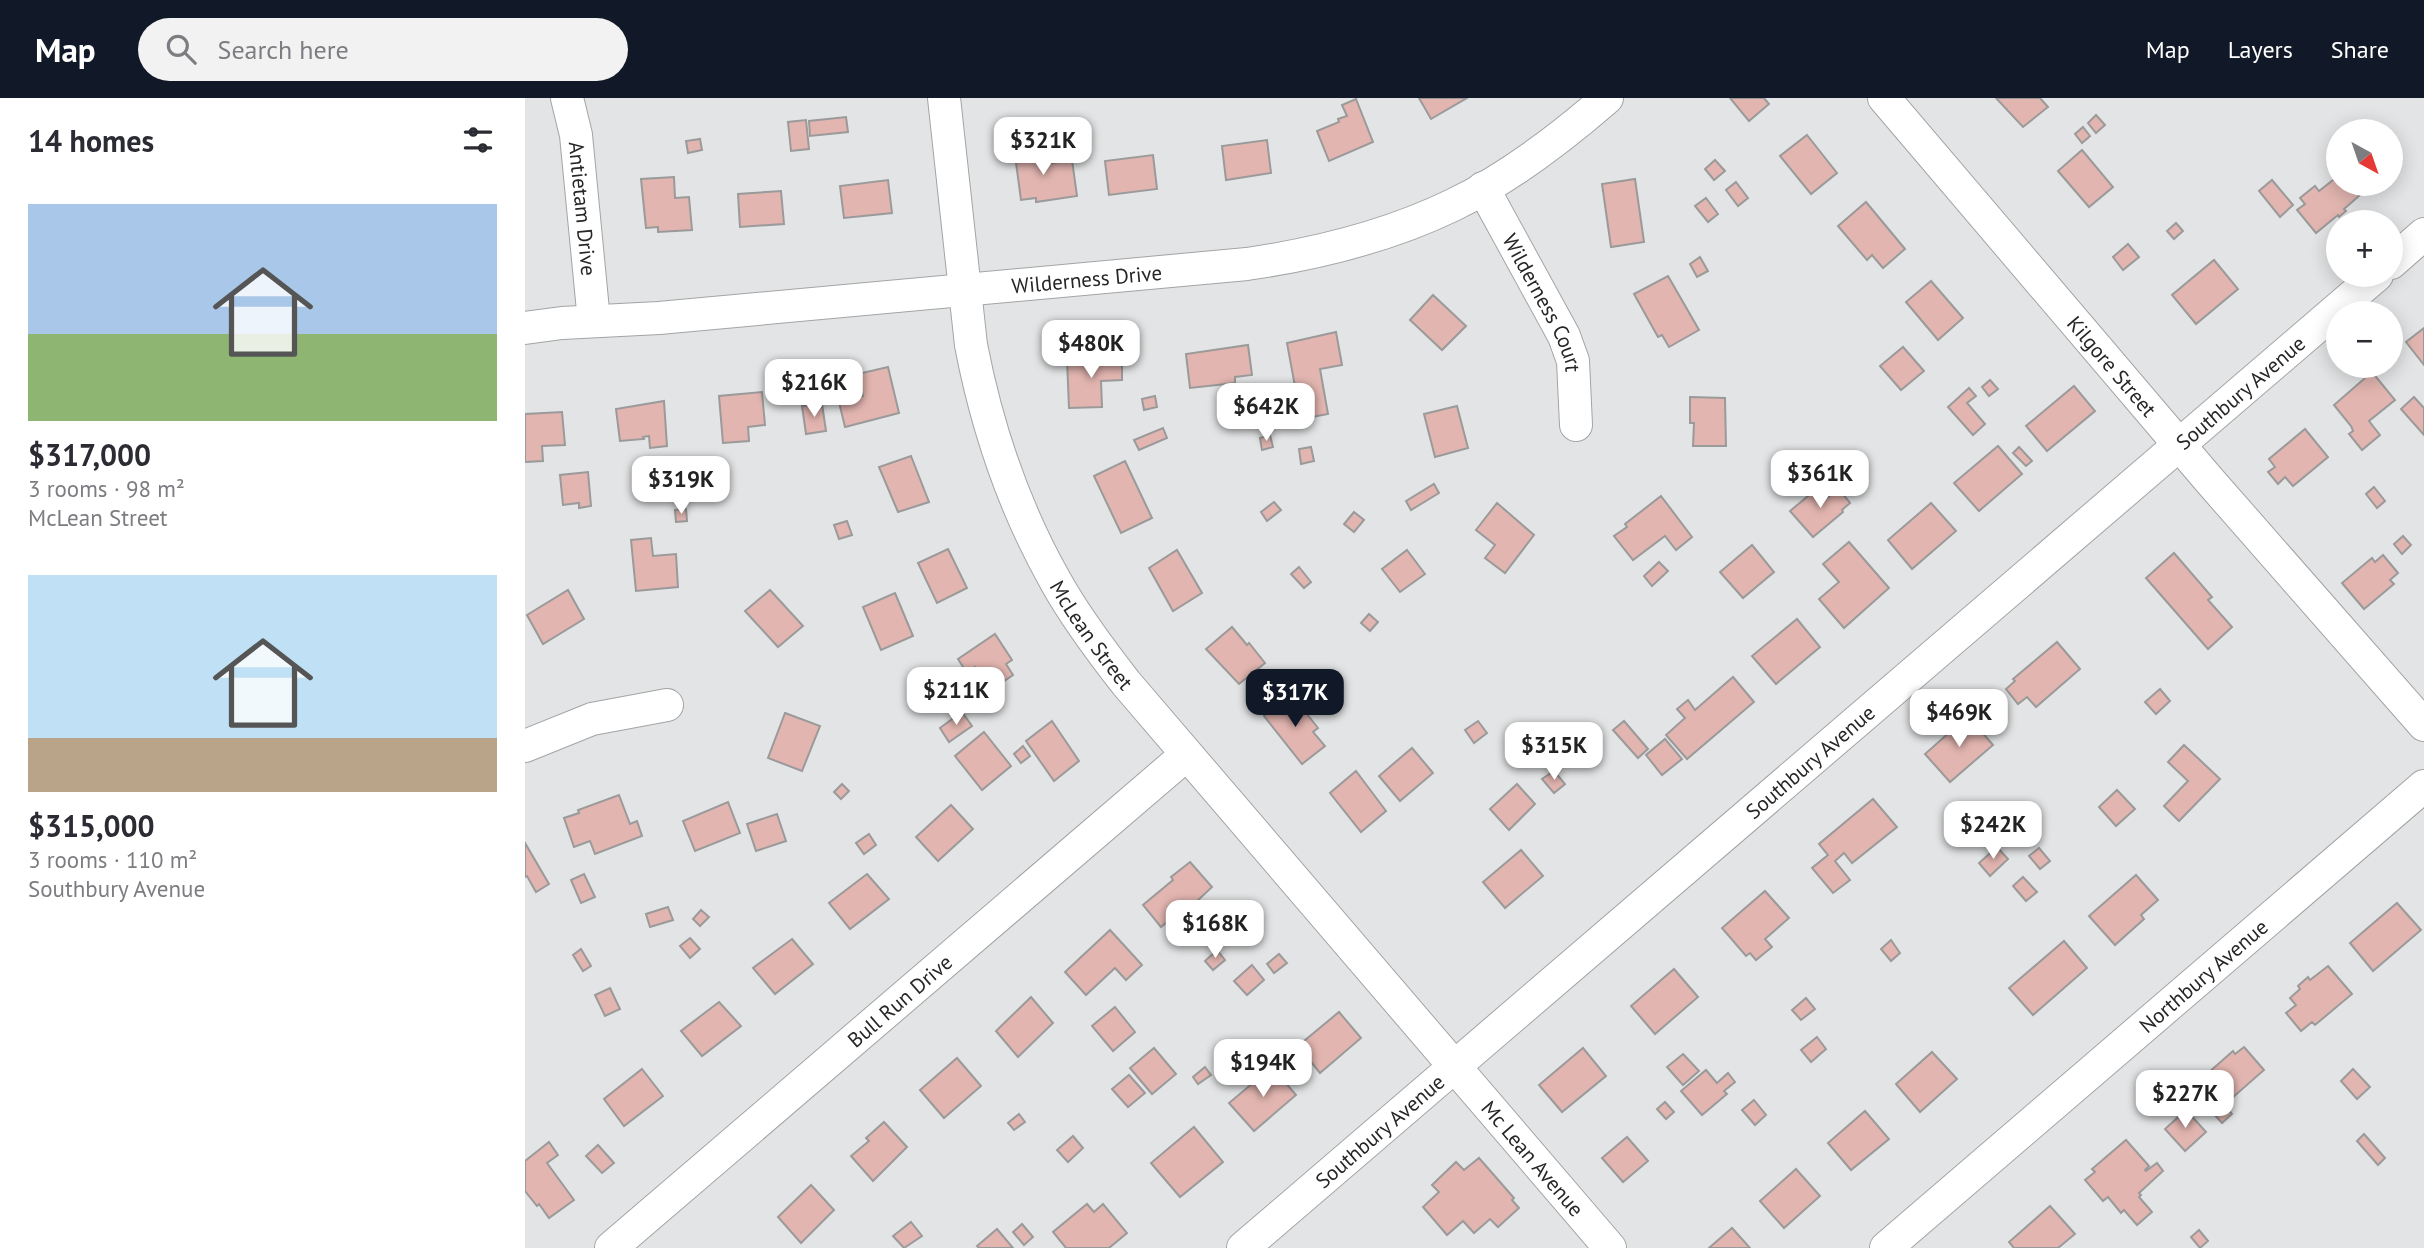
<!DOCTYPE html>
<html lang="en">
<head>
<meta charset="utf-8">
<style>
  body { margin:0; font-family:"PT Sans",sans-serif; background:#f2f2f3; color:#2b2b33; height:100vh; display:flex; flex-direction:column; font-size:26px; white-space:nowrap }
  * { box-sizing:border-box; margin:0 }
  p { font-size:23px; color:#7c7c81 }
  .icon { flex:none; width:38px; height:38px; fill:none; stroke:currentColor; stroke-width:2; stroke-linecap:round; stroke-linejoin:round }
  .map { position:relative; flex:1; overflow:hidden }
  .drawer { display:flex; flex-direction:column; background:#fff; width:525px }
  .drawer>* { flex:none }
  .needle { width:46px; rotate:140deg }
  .controls { position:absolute; left:1801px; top:21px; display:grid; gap:14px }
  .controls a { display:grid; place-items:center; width:77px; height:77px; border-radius:50%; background:#fff; box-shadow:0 4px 18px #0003; font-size:35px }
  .price { position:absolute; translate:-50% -60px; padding:0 16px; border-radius:14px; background:#fff; color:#222; font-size:23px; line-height:46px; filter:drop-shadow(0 2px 4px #0008) }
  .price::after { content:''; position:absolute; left:50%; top:42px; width:21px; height:16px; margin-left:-10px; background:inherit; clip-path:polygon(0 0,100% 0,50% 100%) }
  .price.current { background:#111827; color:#fff }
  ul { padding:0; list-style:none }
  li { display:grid; align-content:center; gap:14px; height:371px; padding:0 28px }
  li span { display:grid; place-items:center; height:217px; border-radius:0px; color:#555 }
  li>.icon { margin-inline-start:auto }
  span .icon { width:126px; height:126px; fill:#fffc; stroke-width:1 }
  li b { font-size:30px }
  h2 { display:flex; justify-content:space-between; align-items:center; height:84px; padding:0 28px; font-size:30px }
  header { display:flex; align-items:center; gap:42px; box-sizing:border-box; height:98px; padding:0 35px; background:#111827; color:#fff }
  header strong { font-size:33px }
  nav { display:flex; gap:38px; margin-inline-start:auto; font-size:24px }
  .search { width:490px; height:63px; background:#f2f2f3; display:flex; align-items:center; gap:18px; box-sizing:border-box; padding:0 24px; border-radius:38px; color:#7c7c81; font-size:26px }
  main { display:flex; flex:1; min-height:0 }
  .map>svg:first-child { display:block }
  .building { fill:#e2b5b0; stroke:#9b9a9a; stroke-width:2 }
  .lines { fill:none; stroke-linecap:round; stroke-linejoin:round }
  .street-casing { stroke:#a3a4a5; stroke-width:34 }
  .street { stroke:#fff; stroke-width:32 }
  .labels { text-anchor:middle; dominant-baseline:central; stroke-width:6; stroke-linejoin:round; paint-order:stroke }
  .street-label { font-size:21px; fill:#262626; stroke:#f0f2f3 }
</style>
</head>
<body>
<header>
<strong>Map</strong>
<div class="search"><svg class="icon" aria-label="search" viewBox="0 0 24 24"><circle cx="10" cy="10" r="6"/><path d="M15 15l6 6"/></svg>Search here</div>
<nav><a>Map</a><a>Layers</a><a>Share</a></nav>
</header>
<main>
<section class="drawer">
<h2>14 homes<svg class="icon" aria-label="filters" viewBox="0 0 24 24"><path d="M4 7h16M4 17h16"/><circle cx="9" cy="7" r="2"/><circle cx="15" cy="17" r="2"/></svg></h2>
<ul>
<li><span style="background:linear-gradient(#a9c7e8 60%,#8fb573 0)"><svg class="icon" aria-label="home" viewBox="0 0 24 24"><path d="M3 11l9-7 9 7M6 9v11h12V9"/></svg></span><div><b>$317,000</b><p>3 rooms · 98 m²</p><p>McLean Street</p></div></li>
<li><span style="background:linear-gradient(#bfe0f5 75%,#b9a48a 0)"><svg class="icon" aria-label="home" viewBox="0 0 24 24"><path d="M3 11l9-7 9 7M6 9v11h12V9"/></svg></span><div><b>$315,000</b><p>3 rooms · 110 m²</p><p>Southbury Avenue</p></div></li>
</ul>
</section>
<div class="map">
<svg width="1899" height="1150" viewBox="0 0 1899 1150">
  <rect width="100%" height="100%" fill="#e3e4e5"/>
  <g class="building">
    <polygon points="894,0 942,0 906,21"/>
    <polygon points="1205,0 1239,0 1244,6 1224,23"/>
    <polygon points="1471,0 1515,0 1523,9 1498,29"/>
    <polygon points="831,1 848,44 804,63 792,33 814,24 813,21 822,18 817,7"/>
    <polygon points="1571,17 1580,27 1571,35 1563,25"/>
    <polygon points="321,19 323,34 285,38 284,23"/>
    <polygon points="281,22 284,51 266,53 263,24"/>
    <polygon points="1558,29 1565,38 1557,45 1550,36"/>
    <polygon points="1282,37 1312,75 1286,96 1255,58"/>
    <polygon points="175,41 177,52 163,55 161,43"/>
    <polygon points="742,42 746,75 701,82 697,48"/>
    <polygon points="511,47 514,67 547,62 552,98 511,104 511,100 496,102 489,50"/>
    <polygon points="1557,52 1588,89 1564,109 1533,73"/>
    <polygon points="628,57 632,91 584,97 580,63"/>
    <polygon points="1190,62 1200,73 1189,82 1180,71"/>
    <polygon points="1813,78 1813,86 1824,86 1834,98 1819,111 1821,113 1814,119 1813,117 1791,135 1772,112 1780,106 1775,100 1790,88 1794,93"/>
    <polygon points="149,79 150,100 164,99 167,132 133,134 133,129 121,130 116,81"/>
    <polygon points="1110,81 1119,144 1086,149 1077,86"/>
    <polygon points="363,82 367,115 319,120 315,88"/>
    <polygon points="1747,82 1768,107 1755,119 1734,93"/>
    <polygon points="1211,84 1223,100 1213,108 1201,92"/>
    <polygon points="256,93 259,126 215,129 213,96"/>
    <polygon points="1181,100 1193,116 1183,124 1170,108"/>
    <polygon points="1341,104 1380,151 1358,170 1347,157 1342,162 1313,128"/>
    <polygon points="1651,125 1658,133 1649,141 1642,133"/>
    <polygon points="1603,146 1614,159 1598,172 1588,159"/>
    <polygon points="1175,159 1183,173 1172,179 1165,166"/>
    <polygon points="1689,162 1713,191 1671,226 1647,197"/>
    <polygon points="1143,178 1174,232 1144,249 1137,237 1133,239 1109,196"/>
    <polygon points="1406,183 1438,220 1413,242 1381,204"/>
    <polygon points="908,197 941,228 917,252 885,222"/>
    <polygon points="1899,230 1899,267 1881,244"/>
    <polygon points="811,234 817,267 795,271 803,316 776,321 762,245"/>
    <polygon points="723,247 727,277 710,279 710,285 665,290 661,256"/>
    <polygon points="1378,249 1399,273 1376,292 1355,268"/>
    <polygon points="597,259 597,282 576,283 577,309 544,310 542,261"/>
    <polygon points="363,269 374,315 320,329 314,304 338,298 333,276"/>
    <polygon points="1847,274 1870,302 1844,323 1855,337 1837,352 1824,336 1828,333 1826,328 1809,307"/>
    <polygon points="1465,282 1473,291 1464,298 1457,289"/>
    <polygon points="1549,288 1570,313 1522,353 1501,328"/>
    <polygon points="1444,290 1451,298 1442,305 1460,326 1448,337 1423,309"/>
    <polygon points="237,294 240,327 223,329 224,343 198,345 194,298"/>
    <polygon points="630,298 632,309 619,312 617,301"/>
    <polygon points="1165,299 1200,300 1201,348 1168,348 1169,325 1165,325"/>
    <polygon points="1889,299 1899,310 1899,337 1876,311"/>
    <polygon points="139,303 142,348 125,350 124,338 118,339 119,341 95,343 91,311"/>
    <polygon points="297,306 301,333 281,336 277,308"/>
    <polygon points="932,308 943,350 910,359 899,316"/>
    <polygon points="37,314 40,347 17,348 18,363 0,364 0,316"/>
    <polygon points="638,330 642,340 614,352 609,342"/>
    <polygon points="1780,331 1803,359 1768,388 1760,379 1753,386 1743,374 1750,369 1744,361"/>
    <polygon points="745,337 748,349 737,352 735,340"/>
    <polygon points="1473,348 1497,376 1454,413 1429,385"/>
    <polygon points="786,349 789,363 776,366 774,351"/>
    <polygon points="1494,349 1507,363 1501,368 1488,355"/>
    <polygon points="386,358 404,404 373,414 354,369"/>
    <polygon points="600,363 627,420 596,435 569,378"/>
    <polygon points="63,374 66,408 54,410 54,405 38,407 35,377"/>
    <polygon points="909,386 914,395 886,412 881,403"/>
    <polygon points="1294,389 1303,399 1313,390 1325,405 1317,412 1318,414 1288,439 1265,413"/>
    <polygon points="1849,389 1860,403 1852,410 1841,396"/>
    <polygon points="1136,398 1167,439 1151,452 1140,438 1108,462 1089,438 1102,429 1100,426"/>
    <polygon points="749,404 756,412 742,423 736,414"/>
    <polygon points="972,405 1009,437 980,475 960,460 970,447 951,432"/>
    <polygon points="1406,405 1431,433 1387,471 1363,442"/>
    <polygon points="161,411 162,423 151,424 150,412"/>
    <polygon points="829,414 839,422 829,434 819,426"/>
    <polygon points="322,423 327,437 314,441 309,427"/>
    <polygon points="1878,438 1886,447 1877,456 1869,446"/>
    <polygon points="126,440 128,458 151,456 153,489 111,493 106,442"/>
    <polygon points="1324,444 1364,490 1319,530 1294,501 1314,484 1298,466"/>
    <polygon points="1227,447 1249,474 1218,500 1195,474"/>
    <polygon points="423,451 442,490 412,505 393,465"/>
    <polygon points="652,452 677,495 648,513 624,470"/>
    <polygon points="882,452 900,476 875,494 857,471"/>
    <polygon points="1649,455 1687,499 1683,502 1707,529 1683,551 1621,480"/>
    <polygon points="1858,457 1873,475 1865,482 1869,486 1839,511 1817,485 1847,460 1850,464"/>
    <polygon points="1134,464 1143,473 1127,488 1119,478"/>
    <polygon points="774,469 786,484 779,490 766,476"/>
    <polygon points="43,492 59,521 18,546 2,517"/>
    <polygon points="245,492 278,528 253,549 220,513"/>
    <polygon points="370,495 388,538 356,552 338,509"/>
    <polygon points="844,516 853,524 845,533 836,525"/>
    <polygon points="1272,521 1295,549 1251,586 1227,558"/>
    <polygon points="707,529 722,547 724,545 740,565 714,586 681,551"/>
    <polygon points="470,536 487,562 481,566 488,577 466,592 450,569 442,575 433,561"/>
    <polygon points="1532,544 1555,571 1511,609 1502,599 1493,606 1481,591 1490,583 1488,581"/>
    <polygon points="1208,579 1229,604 1162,661 1141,637 1160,620 1152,611 1163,602 1170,612"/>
    <polygon points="1635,591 1645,603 1631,616 1620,604"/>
    <polygon points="766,596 793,630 788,634 800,648 777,666 739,618"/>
    <polygon points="437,614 447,628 424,644 415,630"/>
    <polygon points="260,615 295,628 277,673 243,660"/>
    <polygon points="1443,618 1468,647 1425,684 1400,656"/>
    <polygon points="527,623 554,663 529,683 501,643"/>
    <polygon points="953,623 962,635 949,645 940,632"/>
    <polygon points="1099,623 1123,651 1113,660 1088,632"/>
    <polygon points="459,634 486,668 457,692 430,658"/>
    <polygon points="1140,641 1157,661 1137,677 1121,657"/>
    <polygon points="1659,647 1695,681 1654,723 1639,708 1663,683 1643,664"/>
    <polygon points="498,648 505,658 496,665 489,656"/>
    <polygon points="887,650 908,675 875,703 854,678"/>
    <polygon points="831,673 861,713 836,734 805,695"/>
    <polygon points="1029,673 1040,686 1029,695 1017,681"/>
    <polygon points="317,686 324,693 316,701 309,694"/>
    <polygon points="992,686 1010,706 984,732 965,711"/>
    <polygon points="1592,692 1610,711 1591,728 1574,709"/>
    <polygon points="94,697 105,726 112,723 117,738 70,756 65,743 49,749 39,720 54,715 53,712"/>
    <polygon points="1348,701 1372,729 1327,765 1319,755 1310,763 1325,782 1308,795 1287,770 1303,757 1294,746"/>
    <polygon points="203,704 215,735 170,753 158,723"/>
    <polygon points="426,707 448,731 413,763 391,739"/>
    <polygon points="252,716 261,743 231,753 222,726"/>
    <polygon points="344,736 351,747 339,756 331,745"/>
    <polygon points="0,745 24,786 11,794 2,778 0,779"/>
    <polygon points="1472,749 1483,761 1465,778 1454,765"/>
    <polygon points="1514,750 1525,763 1515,771 1504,758"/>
    <polygon points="996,752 1018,778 980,810 958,784"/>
    <polygon points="665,764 687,789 651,823 648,819 636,829 618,807 648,782 646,779"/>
    <polygon points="59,776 70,799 56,805 46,782"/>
    <polygon points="342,776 364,801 325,831 304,805"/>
    <polygon points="1611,777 1633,802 1616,817 1619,821 1590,847 1564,818"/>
    <polygon points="1498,779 1512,794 1501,803 1488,788"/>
    <polygon points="1240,793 1264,820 1240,841 1247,849 1231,862 1225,855 1221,858 1197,830"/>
    <polygon points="1872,805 1896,832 1848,873 1825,845"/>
    <polygon points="143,809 148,822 125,829 121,816"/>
    <polygon points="176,812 184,819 175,828 168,821"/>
    <polygon points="585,832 617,867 601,882 590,870 561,897 540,874"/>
    <polygon points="165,840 175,851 165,860 155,848"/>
    <polygon points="267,841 288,866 250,896 228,870"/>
    <polygon points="1366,842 1375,855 1366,863 1356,851"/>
    <polygon points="1539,843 1562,870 1508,917 1484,890"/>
    <polygon points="56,851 66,868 58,873 48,857"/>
    <polygon points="692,852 700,862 688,872 680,863"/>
    <polygon points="754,856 762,865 749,875 742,866"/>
    <polygon points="727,867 739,882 722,897 709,883"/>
    <polygon points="1803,868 1827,896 1790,927 1787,924 1776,933 1761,915 1771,907 1765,900 1775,891 1773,888 1783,879 1785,882"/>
    <polygon points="1149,871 1173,899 1130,936 1106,908"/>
    <polygon points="85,890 95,911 80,918 70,897"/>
    <polygon points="506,899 528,925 493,959 471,933"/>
    <polygon points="1281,900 1290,911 1276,922 1267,912"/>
    <polygon points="194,904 216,928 177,958 156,933"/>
    <polygon points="590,909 610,934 588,953 567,928"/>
    <polygon points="814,914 836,940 795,975 773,948"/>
    <polygon points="1292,939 1301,951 1286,964 1276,952"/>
    <polygon points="1719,949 1739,972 1699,1007 1707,1016 1697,1025 1679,1005 1670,1012 1660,1001 1669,993 1666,990 1708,953 1710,956"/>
    <polygon points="629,950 651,976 627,996 605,970"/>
    <polygon points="1058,950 1081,978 1037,1014 1014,987"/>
    <polygon points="1407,954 1432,981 1395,1014 1371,986"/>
    <polygon points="1158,956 1174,973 1158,987 1142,969"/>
    <polygon points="432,960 456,988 419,1020 395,992"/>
    <polygon points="680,969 686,977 673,986 668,979"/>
    <polygon points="747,969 771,997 729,1033 704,1005"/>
    <polygon points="117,971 138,998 99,1028 79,1001"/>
    <polygon points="1828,971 1845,989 1832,1001 1816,983"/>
    <polygon points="1181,972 1192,985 1203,975 1210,984 1199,993 1202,996 1177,1017 1156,993"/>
    <polygon points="604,977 620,995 603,1009 587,991"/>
    <polygon points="1229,1002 1241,1017 1230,1027 1217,1012"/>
    <polygon points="1140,1004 1149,1014 1141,1021 1132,1011"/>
    <polygon points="1661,1012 1681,1034 1660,1053 1640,1031"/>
    <polygon points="1340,1013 1364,1041 1326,1072 1303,1045"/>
    <polygon points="494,1016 500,1024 489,1032 483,1025"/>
    <polygon points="359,1024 382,1049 348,1083 326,1058 344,1043 341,1040"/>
    <polygon points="669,1029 698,1064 655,1099 626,1065"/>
    <polygon points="1839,1036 1860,1060 1853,1067 1832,1043"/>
    <polygon points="548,1038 558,1050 543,1064 532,1052"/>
    <polygon points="1102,1039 1123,1063 1098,1084 1077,1060"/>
    <polygon points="1601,1042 1624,1068 1620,1072 1621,1073 1632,1065 1638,1073 1614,1095 1616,1097 1614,1099 1627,1114 1612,1127 1599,1112 1596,1115 1583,1099 1578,1103 1560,1082 1570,1074 1567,1071"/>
    <polygon points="24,1044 33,1057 22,1065 49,1102 24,1120 14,1106 12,1108 0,1093 0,1063"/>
    <polygon points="73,1047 89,1065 77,1075 61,1058"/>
    <polygon points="954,1060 989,1100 987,1102 994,1110 973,1129 965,1121 949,1135 938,1123 922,1137 898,1109 914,1094 907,1087 931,1064 939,1072"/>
    <polygon points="1271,1071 1295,1098 1259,1130 1235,1103"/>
    <polygon points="286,1087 309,1112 276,1145 253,1119"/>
    <polygon points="562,1106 569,1114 578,1106 602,1135 584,1150 541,1150 528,1134"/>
    <polygon points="1525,1108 1550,1136 1533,1150 1489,1150 1484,1144"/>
    <polygon points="386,1124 397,1138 379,1150 368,1138"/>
    <polygon points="497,1126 508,1139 499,1147 488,1134"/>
    <polygon points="1207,1130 1225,1150 1184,1150"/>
    <polygon points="472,1131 488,1150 454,1150 452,1148"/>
    <polygon points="1674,1132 1683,1143 1675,1150 1666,1139"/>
  </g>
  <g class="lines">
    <defs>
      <g id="street">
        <path id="s1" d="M42 0 51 37 69 223"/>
        <path id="s2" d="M419 0 446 247C462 330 489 410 531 484 551 520 576 553 601 585L1085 1150"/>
        <path id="s3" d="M1359 0 1685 383 1899 627"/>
        <path id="s4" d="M958 90 1039 238 1048 263 1051 327"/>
        <polyline points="1866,165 1899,136"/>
        <path id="s5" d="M0 230 37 225 134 220 722 166C791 156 864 138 928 107 984 80 1035 41 1082 0"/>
        <polyline points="0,648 67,621 142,607"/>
        <path id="s6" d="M86 1150 661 657"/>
        <path id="s7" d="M718 1150 1852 177"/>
        <path id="s8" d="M1361 1150 1899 688"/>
      </g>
    </defs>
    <use href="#street" class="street-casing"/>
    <use href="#street" class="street"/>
  </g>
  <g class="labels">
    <g class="street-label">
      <text stroke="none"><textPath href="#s1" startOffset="112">Antietam Drive</textPath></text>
      <text stroke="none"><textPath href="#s5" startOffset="564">Wilderness Drive</textPath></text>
      <text stroke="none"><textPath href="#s4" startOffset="130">Wilderness Court</textPath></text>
      <text stroke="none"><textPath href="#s3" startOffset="352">Kilgore Street</textPath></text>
      <text stroke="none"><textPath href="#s7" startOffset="1314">Southbury Avenue</textPath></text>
      <text stroke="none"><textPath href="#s2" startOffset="565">McLean Street</textPath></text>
      <text stroke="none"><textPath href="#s7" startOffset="747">Southbury Avenue</textPath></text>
      <text stroke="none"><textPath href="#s8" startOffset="418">Northbury Avenue</textPath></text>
      <text stroke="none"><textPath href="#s6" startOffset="380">Bull Run Drive</textPath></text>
      <text stroke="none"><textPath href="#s7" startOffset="180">Southbury Avenue</textPath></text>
      <text stroke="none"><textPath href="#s2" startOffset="1250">Mc Lean Avenue</textPath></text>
    </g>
  </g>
</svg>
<div class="controls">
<a><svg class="needle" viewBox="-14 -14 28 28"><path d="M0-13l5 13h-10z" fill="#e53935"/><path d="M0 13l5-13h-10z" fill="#7c7c81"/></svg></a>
<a>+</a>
<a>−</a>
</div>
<b class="price" style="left:518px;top:79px">$321K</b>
<b class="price" style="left:566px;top:282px">$480K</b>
<b class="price" style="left:289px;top:321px">$216K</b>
<b class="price" style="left:741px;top:345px">$642K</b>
<b class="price" style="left:1295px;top:412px">$361K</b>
<b class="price" style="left:156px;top:418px">$319K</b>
<b class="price" style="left:431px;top:629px">$211K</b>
<b class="price current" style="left:770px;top:631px">$317K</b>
<b class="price" style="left:1434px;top:651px">$469K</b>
<b class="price" style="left:1029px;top:684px">$315K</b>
<b class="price" style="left:1468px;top:763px">$242K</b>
<b class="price" style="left:690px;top:862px">$168K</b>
<b class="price" style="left:738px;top:1001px">$194K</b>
<b class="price" style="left:1660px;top:1032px">$227K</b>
</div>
</main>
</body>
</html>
